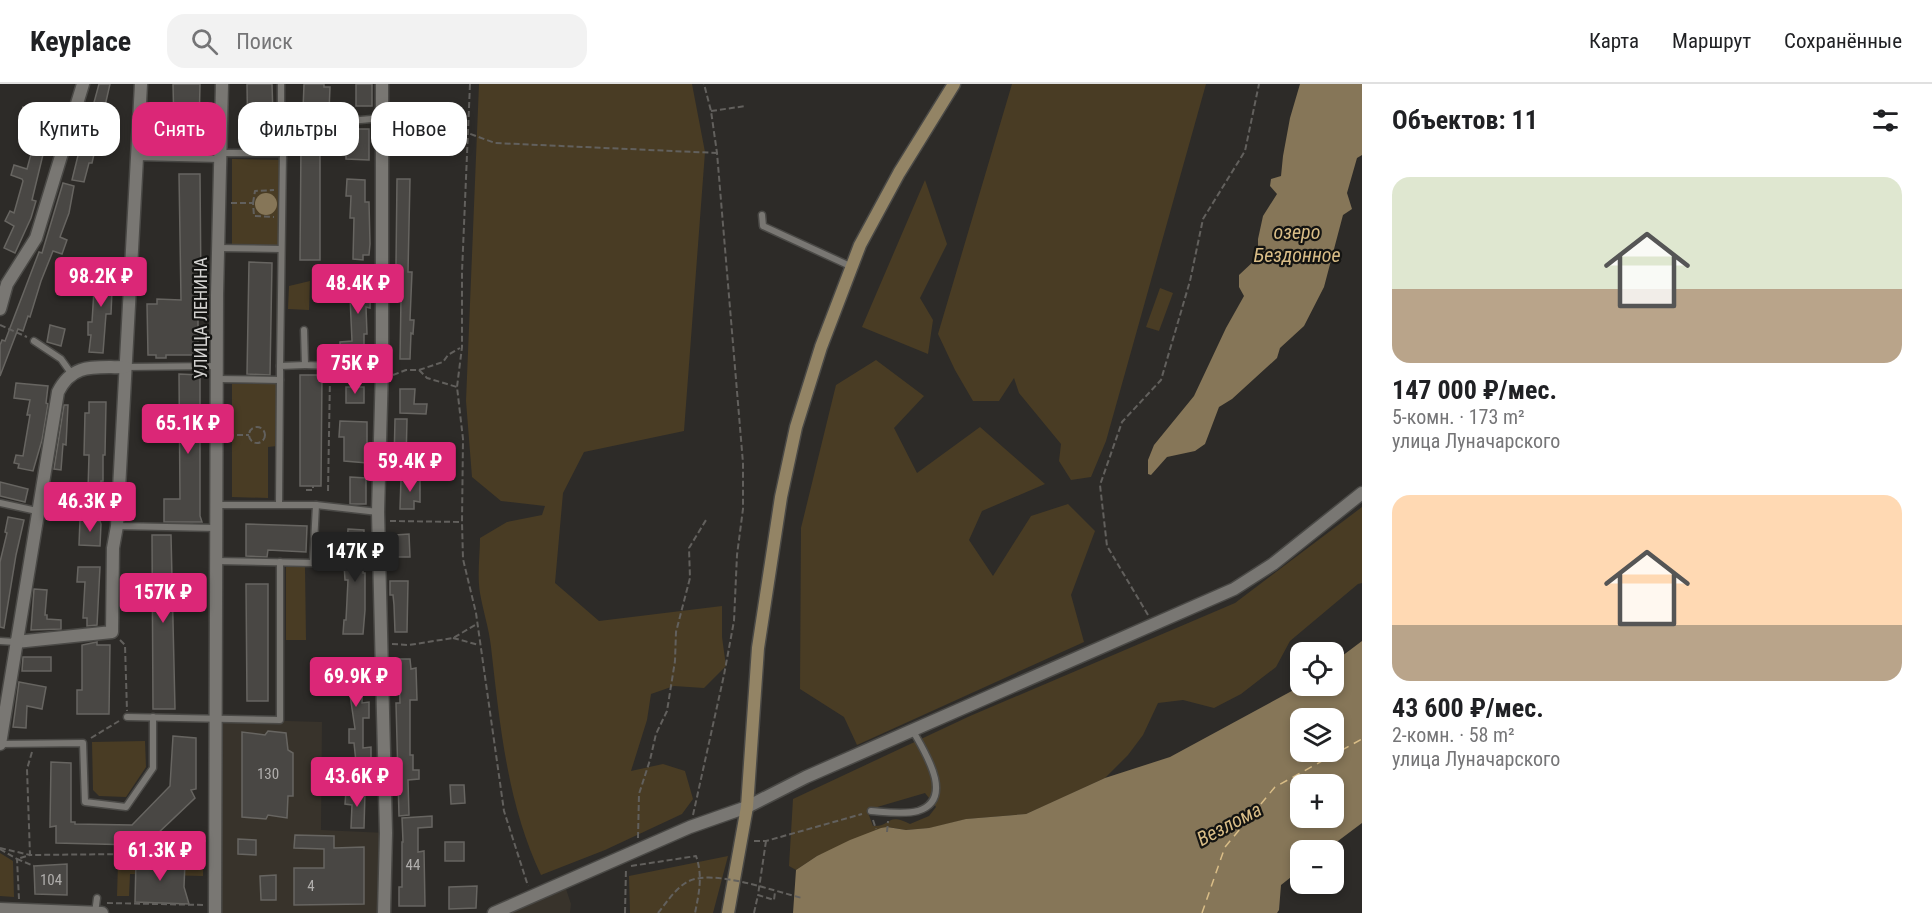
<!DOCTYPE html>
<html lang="ru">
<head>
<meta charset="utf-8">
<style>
  body { margin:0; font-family:"Roboto Condensed",sans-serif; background:#f2f2f2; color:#202124; height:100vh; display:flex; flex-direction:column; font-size:22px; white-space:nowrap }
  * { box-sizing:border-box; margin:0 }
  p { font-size:20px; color:#757577 }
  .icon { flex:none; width:33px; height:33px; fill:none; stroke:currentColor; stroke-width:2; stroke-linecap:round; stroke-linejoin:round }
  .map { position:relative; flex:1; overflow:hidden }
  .details { display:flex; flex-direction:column; background:#fff; width:570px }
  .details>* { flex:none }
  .guide { position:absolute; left:18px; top:18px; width:570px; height:54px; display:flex; gap:12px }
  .fabs { position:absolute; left:1290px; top:558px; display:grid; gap:12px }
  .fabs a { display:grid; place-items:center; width:54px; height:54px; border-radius:12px; background:#fff; box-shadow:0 3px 9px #0003; font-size:30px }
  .price { position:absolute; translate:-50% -51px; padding:0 14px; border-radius:6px; background:#db2777; color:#fff; font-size:20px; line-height:39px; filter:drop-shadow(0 2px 3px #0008) }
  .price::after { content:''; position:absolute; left:50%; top:36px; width:18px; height:14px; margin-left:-9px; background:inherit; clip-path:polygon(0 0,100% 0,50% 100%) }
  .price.current { background:#222; color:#fff }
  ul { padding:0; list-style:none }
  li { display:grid; align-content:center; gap:12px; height:318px; padding:0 30px }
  li span { display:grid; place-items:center; height:186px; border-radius:18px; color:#555 }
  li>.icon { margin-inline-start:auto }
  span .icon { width:108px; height:108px; fill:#fffc; stroke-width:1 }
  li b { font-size:26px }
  h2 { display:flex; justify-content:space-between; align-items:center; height:72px; padding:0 30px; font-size:26px }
  .tag { padding:0 21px; border-radius:18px; background:#fff; box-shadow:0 3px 9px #0003; font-size:21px; line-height:54px }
  .tag.current { background:#db2777; color:#fff }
  header { display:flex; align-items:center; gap:36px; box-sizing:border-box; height:84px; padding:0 30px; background:#fff; border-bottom:2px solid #e0e0e0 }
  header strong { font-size:28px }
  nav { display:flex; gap:33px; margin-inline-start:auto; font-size:21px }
  .search { width:420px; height:54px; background:#f2f2f2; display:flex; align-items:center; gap:15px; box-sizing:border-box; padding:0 21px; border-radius:18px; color:#757577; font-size:22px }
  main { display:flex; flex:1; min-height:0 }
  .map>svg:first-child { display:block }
  .built { fill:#38332b }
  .green { fill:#493c24; fill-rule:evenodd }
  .water { fill:#867658; fill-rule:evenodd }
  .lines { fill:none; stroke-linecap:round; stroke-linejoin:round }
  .ferry { stroke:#d9bd87; stroke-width:1.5; stroke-dasharray:8 6; stroke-linecap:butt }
  .building { fill:#494744; stroke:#676561; stroke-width:1.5 }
  .service-casing { stroke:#4a4946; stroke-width:9 }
  .minor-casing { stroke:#4a4946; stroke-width:15 }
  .tertiary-casing { stroke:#4a4946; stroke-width:15 }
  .secondary-casing { stroke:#4a4946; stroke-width:15 }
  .path { stroke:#62605d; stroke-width:2; stroke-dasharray:6 3; stroke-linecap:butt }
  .service { stroke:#797773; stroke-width:6 }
  .minor { stroke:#797773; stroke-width:12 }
  .tertiary { stroke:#797773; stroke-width:12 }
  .secondary { stroke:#938465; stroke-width:12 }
  .path-bridge { stroke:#62605d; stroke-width:2; stroke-dasharray:6 3; stroke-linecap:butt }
  .labels { text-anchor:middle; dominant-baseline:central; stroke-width:4.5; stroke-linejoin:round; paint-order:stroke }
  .number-label { font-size:15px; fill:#b0aeac }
  .street-label { font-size:18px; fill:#d2d1cf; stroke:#141412 }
  .water-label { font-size:20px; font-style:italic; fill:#d9bd87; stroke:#141412 }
</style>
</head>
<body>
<header>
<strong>Keyplace</strong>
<div class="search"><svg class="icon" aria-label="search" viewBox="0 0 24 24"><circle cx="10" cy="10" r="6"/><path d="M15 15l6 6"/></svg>Поиск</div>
<nav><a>Карта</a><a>Маршрут</a><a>Сохранённые</a></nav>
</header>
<main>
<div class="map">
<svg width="1362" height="829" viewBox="0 0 1362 829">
  <rect width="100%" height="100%" fill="#2d2b28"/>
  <g class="built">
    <polygon points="215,635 322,638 321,746 386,749 384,829 215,829"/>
    <polygon points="564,799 571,820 570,829 509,829 508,824"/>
  </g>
  <g class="green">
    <path d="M479 0H692L705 68 684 347 584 368 563 409 555 499 599 537 722 522V553L726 582 704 604 674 602 651 610 647 636 631 687 663 680 685 687 693 715 682 730 605 766 541 791C507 719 500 641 491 563 489 544 483 527 480 509 477 491 480 471 480 454L507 438 542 431 545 422 501 417 472 393 466 317Z"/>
    <polygon points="1012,0 1206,0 1106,357 1091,393 1071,396 1059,377 1061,360 1019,309 1014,294 999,317 973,317 955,286 938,250"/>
    <polygon points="232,75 280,76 280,162 232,161"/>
    <polygon points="925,96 947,160 920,214 933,236 928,270 862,243"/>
    <polygon points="310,197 309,226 288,225 289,202"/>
    <polygon points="1160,204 1173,209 1159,247 1146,243"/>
    <polygon points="876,276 924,312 894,344 917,389 980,343 1045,400 982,427 969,456 993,492 1031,432 1068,420 1095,447 1071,511 1084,558 857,661 844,633 800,605 801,444 836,301"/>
    <polygon points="232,300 277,300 277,362 268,363 268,414 232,413"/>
    <path d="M1362 423V499L1358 500 1290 557 1276 583 1241 610 1214 624 1183 616 1158 619 1143 651 1128 671 1105 694 1064 713 1026 730 967 735 930 744 906 746 888 743 817 772 796 786 789 782 793 715 970 632 1235 519ZM925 709 936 723 929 732 910 740C886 728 892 743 873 742L867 726Z"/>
    <polygon points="286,483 305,483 306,556 286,556"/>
    <polygon points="145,657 146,683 126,713 99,712 93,706 92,658"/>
    <polygon points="167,757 204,758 203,792 130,790 129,812 117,812 118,779"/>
    <polygon points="0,769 13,777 14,813 0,812"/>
    <polygon points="728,772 713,829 630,829 629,792"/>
  </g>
  <g class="water">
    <polygon points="1300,0 1362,0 1362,71 1357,74 1347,109 1352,125 1343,131 1324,203 1304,242 1280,264 1277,274 1232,315 1219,323 1205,360 1195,367 1167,373 1151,391 1148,390 1148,376 1154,361 1194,312 1226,244 1244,212 1239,203 1239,191 1255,176 1258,166 1258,155 1263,132 1277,110 1270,102 1271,95 1281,92 1283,72 1290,34"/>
    <circle cx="266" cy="120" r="11"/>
    <path d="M1362 557V739L1326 766H1300V786L1281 801 1279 826 1277 829H793L796 786 817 772 850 756 881 744 887 743 906 746 929 744 966 735 1026 730 1105 694 1170 673 1301 602H1334V578ZM1334 634V668H1300V634ZM1300 700H1334V734H1300Z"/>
  </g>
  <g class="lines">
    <polyline class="ferry" points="1202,829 1225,763 1275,703 1362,655"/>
  </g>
  <g class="building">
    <polygon points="99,0 110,0 92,79 89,79 84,98 72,96 84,47 86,48"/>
    <polygon points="173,0 200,0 199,44 204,45 203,69 153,68 154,43 174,43"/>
    <polygon points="247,0 272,0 274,64 248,64"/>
    <polygon points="304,0 324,0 324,3 330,3 329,27 303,26"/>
    <rect x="356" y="0" width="16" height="22"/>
    <polygon points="23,23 49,30 50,24 62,27 58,43 55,42 50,60 46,58 32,116 36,117 31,134 15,169 4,164 14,142 5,137 10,127 14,129 23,97 22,95 11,91 14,81 27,85 37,48 23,44 24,40 19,39"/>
    <polygon points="356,45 369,45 369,76 346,75 346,61 356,61"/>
    <polygon points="301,60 320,60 320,176 300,176"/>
    <polygon points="179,90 200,90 201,206 198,206 198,271 166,271 166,274 156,274 156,271 148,271 147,220 157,220 157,215 181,216"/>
    <polygon points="347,95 365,96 365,118 369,118 370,160 369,171 363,171 363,176 353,175 354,134 350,134 351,112 346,112"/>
    <polygon points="397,95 410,95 408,188 412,188 410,236 414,236 413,250 411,249 410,275 400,275 401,213 399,213 400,181 396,181"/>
    <polygon points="63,99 74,102 69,129 60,153 67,156 62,170 53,167 41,197 30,233 28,232 23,247 18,245 0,292 0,261 2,256 5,257 39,168 42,169"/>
    <polygon points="249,178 272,179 270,291 247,290"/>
    <polygon points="97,182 113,182 111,230 106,230 103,269 89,268 91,251 88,251 88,238 92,238 94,206 96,206"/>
    <polygon points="355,187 371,188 370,224 366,223 367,250 364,250 364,272 340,272 340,258 352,257 350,213 353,213"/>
    <polygon points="50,241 65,245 61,262 47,258"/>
    <polygon points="179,290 200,291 200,432 202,438 164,438 164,415 180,415"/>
    <polygon points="300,291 322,291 321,402 300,402"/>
    <polygon points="16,299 48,302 46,319 48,320 42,356 33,387 18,384 19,380 14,379 16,371 23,372 30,331 27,331 30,316 14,314"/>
    <rect x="346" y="303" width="18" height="16"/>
    <polygon points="400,305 415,305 414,320 427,320 426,330 400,329"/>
    <polygon points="89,318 106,318 105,371 103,371 103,397 101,397 100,426 79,425 79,417 86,417 87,405 88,405 89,371 84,371 85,329 89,329"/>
    <polygon points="64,321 68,321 66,361 63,360 61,386 54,385"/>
    <polygon points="395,335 407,335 406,379 394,379"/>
    <polygon points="340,337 367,338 367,379 344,377 344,353 339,353"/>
    <polygon points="350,393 366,394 366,420 350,420"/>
    <polygon points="401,395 420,396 420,418 414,417 414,425 400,425"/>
    <polygon points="0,398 28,405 25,418 0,412"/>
    <polygon points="8,433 24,436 16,471 4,544 0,543 0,478 7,449 5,448"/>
    <polygon points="80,435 100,437 101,440 100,462 79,461"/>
    <polygon points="246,440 307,442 306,468 268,466 267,473 246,472"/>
    <polygon points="348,445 364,446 363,489 365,489 365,526 363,550 343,550 344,536 346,536 348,496 345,496 343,464 347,464"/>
    <polygon points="409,450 410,473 396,473 395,451"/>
    <polygon points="152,451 171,451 175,625 153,625"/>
    <polygon points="78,483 100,483 97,541 87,542 87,534 83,534 85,498 77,498"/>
    <polygon points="390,497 408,497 407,548 395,548 394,521 393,511 390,511"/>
    <polygon points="246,500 268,500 268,617 247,617"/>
    <polygon points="34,505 47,506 45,531 47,531 47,535 61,536 61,545 31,546"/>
    <polygon points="97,558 97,561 110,561 109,630 77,630 77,606 82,606 82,561"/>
    <polygon points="23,573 51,573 51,587 22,587"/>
    <polygon points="399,575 410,575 411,585 416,584 417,616 410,616 410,671 413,671 413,686 419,686 419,695 408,696 409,731 399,732 396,619 400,619"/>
    <polygon points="362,581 362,619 369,618 369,634 363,634 363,664 371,663 371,677 356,678 354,659 349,659 349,645 355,645 349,604 339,605 339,582"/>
    <polygon points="19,598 46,603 42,625 27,622 26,644 13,643"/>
    <polygon points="268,647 286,649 288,666 293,669 293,712 288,712 287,734 268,731 266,735 242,733 242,648 265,651"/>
    <polygon points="173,652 196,654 196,705 191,706 195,714 136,770 136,761 56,759 56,742 50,743 51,678 71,679 71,738 75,738 75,740 132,741 170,702"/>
    <polygon points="450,701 464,701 465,719 451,720"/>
    <polygon points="346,707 365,707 364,744 351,744 352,721 345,720"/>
    <polygon points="432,732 432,743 418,744 418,768 424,767 425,822 399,822 399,803 402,803 402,758 403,758 402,734"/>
    <polygon points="295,751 334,752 334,764 364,763 364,820 294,821 294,784 324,784 324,765 294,764"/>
    <polygon points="238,755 256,756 256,771 238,770"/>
    <rect x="445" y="758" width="19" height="19"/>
    <polygon points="136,776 185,778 184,803 189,820 135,818"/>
    <polygon points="67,780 67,811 35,810 34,782"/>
    <polygon points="276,791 276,816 261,816 260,792"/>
    <polygon points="477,802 476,824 449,825 449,803"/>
  </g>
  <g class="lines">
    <defs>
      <g id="service">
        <polyline points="281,52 318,40 382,34"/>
        <polyline points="221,69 283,69 281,52 281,0"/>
        <polyline points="137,73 220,75"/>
        <polyline points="762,131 763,142 850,182"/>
        <polyline points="218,164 281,165"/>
        <polyline points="304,246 305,281 382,284"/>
        <polyline points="34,257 61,275 71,289"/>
        <polyline points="280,282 283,69"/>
        <polyline points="125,283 217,282"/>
        <polyline points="218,295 280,296 280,282 305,281"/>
        <polyline points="0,419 37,427 118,433"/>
        <polyline points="279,419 280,296"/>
        <polyline points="217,421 316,421 378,428"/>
        <polyline points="117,442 216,444"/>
        <polyline points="217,477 313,479 316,421"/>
        <polyline points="0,557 16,558"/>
        <polyline points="127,633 280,636 280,478"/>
        <polyline points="1,660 83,659 85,718 126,723 153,684 153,633"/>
        <path d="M871 727C885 728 904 731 918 727 956 715 924 667 913 647"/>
        <polyline points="95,829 97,814"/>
      </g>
      <g id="minor">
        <polyline points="382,0 382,284 378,428 386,749 384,829"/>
        <polyline points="0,225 7,200 36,154 83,0"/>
        <polyline points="16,558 112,548 113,464 117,442 141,0"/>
        <path d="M0 660 58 308C73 278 95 284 125 283"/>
        <polyline points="747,723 806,693 1234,505 1273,480 1362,409"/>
        <polyline points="215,829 217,211 222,0"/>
      </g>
      <g id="tertiary">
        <polyline points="0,825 102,829"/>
        <polyline points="494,829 690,743 747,723"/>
      </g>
      <polyline id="secondary" points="728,829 747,723 758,564 781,413 796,343 821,263 860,161 899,89 954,0"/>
    </defs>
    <use href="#service" class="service-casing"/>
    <use href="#minor" class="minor-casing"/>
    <use href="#tertiary" class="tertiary-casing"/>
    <use href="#secondary" class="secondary-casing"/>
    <g class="path">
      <polyline points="470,0 462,188 462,263 457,303 463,355 462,438 463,475 476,529 504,727 528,802"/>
      <polyline points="711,27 746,22"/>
      <polyline points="393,40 424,33 495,59 717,69"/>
      <polyline points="231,119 253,119 254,132 274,133"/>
      <polyline points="253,119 255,107 274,106"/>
      <polyline points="0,241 27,253"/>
      <polyline points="419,286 443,278 448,271 460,264"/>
      <polyline points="393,291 406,286 419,286 427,294 457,303"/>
      <circle cx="257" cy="351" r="8"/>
      <polyline points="228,351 249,351"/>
      <polyline points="306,406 313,406 313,402"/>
      <polyline points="328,407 330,293 328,291"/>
      <polyline points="390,437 462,438"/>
      <polyline points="1148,531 1107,462 1100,401 1122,338 1161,296 1190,197 1203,135 1245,67 1259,0"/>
      <polyline points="453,554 479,561"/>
      <polyline points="120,556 125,561 127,627"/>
      <polyline points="392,560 409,561 453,554 477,540"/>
      <polyline points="91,654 119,637"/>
      <polyline points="32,668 27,685 30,771 17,775 34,782"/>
      <polyline points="693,731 724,591 734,537 737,471 743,425 743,379 717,69 711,27 704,0"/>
      <polyline points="873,736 876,745"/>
      <polyline points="887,748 888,737"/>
      <polyline points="638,754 639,710 650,676 656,650 667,627 675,577 676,548 690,494 689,464 706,436"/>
      <polyline points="754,757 766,757 862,730"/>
      <polyline points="766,757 758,811 774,816 775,808"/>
      <polyline points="0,764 30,771 129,770 164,754 206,757"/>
      <polyline points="0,765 17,775 19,815"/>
      <path d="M631 782 696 772C703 792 699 809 695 829"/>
      <polyline points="107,819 203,821"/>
      <polyline points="625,829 626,784"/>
      <polyline points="754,829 758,811"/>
    </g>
    <use href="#service" class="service"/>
    <use href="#minor" class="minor"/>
    <use href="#tertiary" class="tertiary"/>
    <use href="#secondary" class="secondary"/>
    <path class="path-bridge" d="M658 829C667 818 675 805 687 798 712 784 773 807 802 814"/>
  </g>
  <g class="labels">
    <g class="number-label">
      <text x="268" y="690">130</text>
      <text x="413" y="781">44</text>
      <text x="51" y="796">104</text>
      <text x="311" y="802">4</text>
    </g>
    <g class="street-label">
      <text transform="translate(200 234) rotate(-90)">УЛИЦА ЛЕНИНА</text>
    </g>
    <g class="water-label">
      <text x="1297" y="148">озеро<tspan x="1297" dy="23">Бездонное</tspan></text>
      <text transform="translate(1229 740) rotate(-28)">Везлома</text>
    </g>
  </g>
</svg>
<div class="fabs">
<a><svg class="icon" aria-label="locate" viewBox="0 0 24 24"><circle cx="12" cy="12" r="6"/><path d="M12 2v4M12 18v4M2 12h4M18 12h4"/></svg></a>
<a><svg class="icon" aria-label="layers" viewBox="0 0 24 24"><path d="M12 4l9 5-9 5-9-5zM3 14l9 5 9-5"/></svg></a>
<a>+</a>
<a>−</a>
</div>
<b class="price" style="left:101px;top:224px">98.2K ₽</b>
<b class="price" style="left:358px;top:231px">48.4K ₽</b>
<b class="price" style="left:355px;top:311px">75K ₽</b>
<b class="price" style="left:188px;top:371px">65.1K ₽</b>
<b class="price" style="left:410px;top:409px">59.4K ₽</b>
<b class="price" style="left:90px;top:449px">46.3K ₽</b>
<b class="price current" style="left:355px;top:499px">147K ₽</b>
<b class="price" style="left:163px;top:540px">157K ₽</b>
<b class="price" style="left:356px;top:624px">69.9K ₽</b>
<b class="price" style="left:357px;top:724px">43.6K ₽</b>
<b class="price" style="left:160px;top:798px">61.3K ₽</b>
<div class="guide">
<a class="tag">Купить</a>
<a class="tag current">Снять</a>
<a class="tag">Фильтры</a>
<a class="tag">Новое</a>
</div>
</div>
<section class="details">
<h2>Объектов: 11<svg class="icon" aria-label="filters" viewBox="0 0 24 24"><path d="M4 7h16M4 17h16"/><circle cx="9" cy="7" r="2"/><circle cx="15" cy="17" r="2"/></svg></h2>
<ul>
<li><span style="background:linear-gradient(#dfe7d0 60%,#b9a48a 0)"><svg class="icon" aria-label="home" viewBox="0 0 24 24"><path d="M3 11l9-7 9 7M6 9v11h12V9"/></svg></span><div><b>147 000 ₽/мес.</b><p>5-комн. · 173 m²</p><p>улица Луначарского</p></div></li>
<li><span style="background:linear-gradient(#ffd9b3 70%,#b9a48a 0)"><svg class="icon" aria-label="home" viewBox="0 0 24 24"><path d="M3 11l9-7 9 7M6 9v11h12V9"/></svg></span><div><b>43 600 ₽/мес.</b><p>2-комн. · 58 m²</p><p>улица Луначарского</p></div></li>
</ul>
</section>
</main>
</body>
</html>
